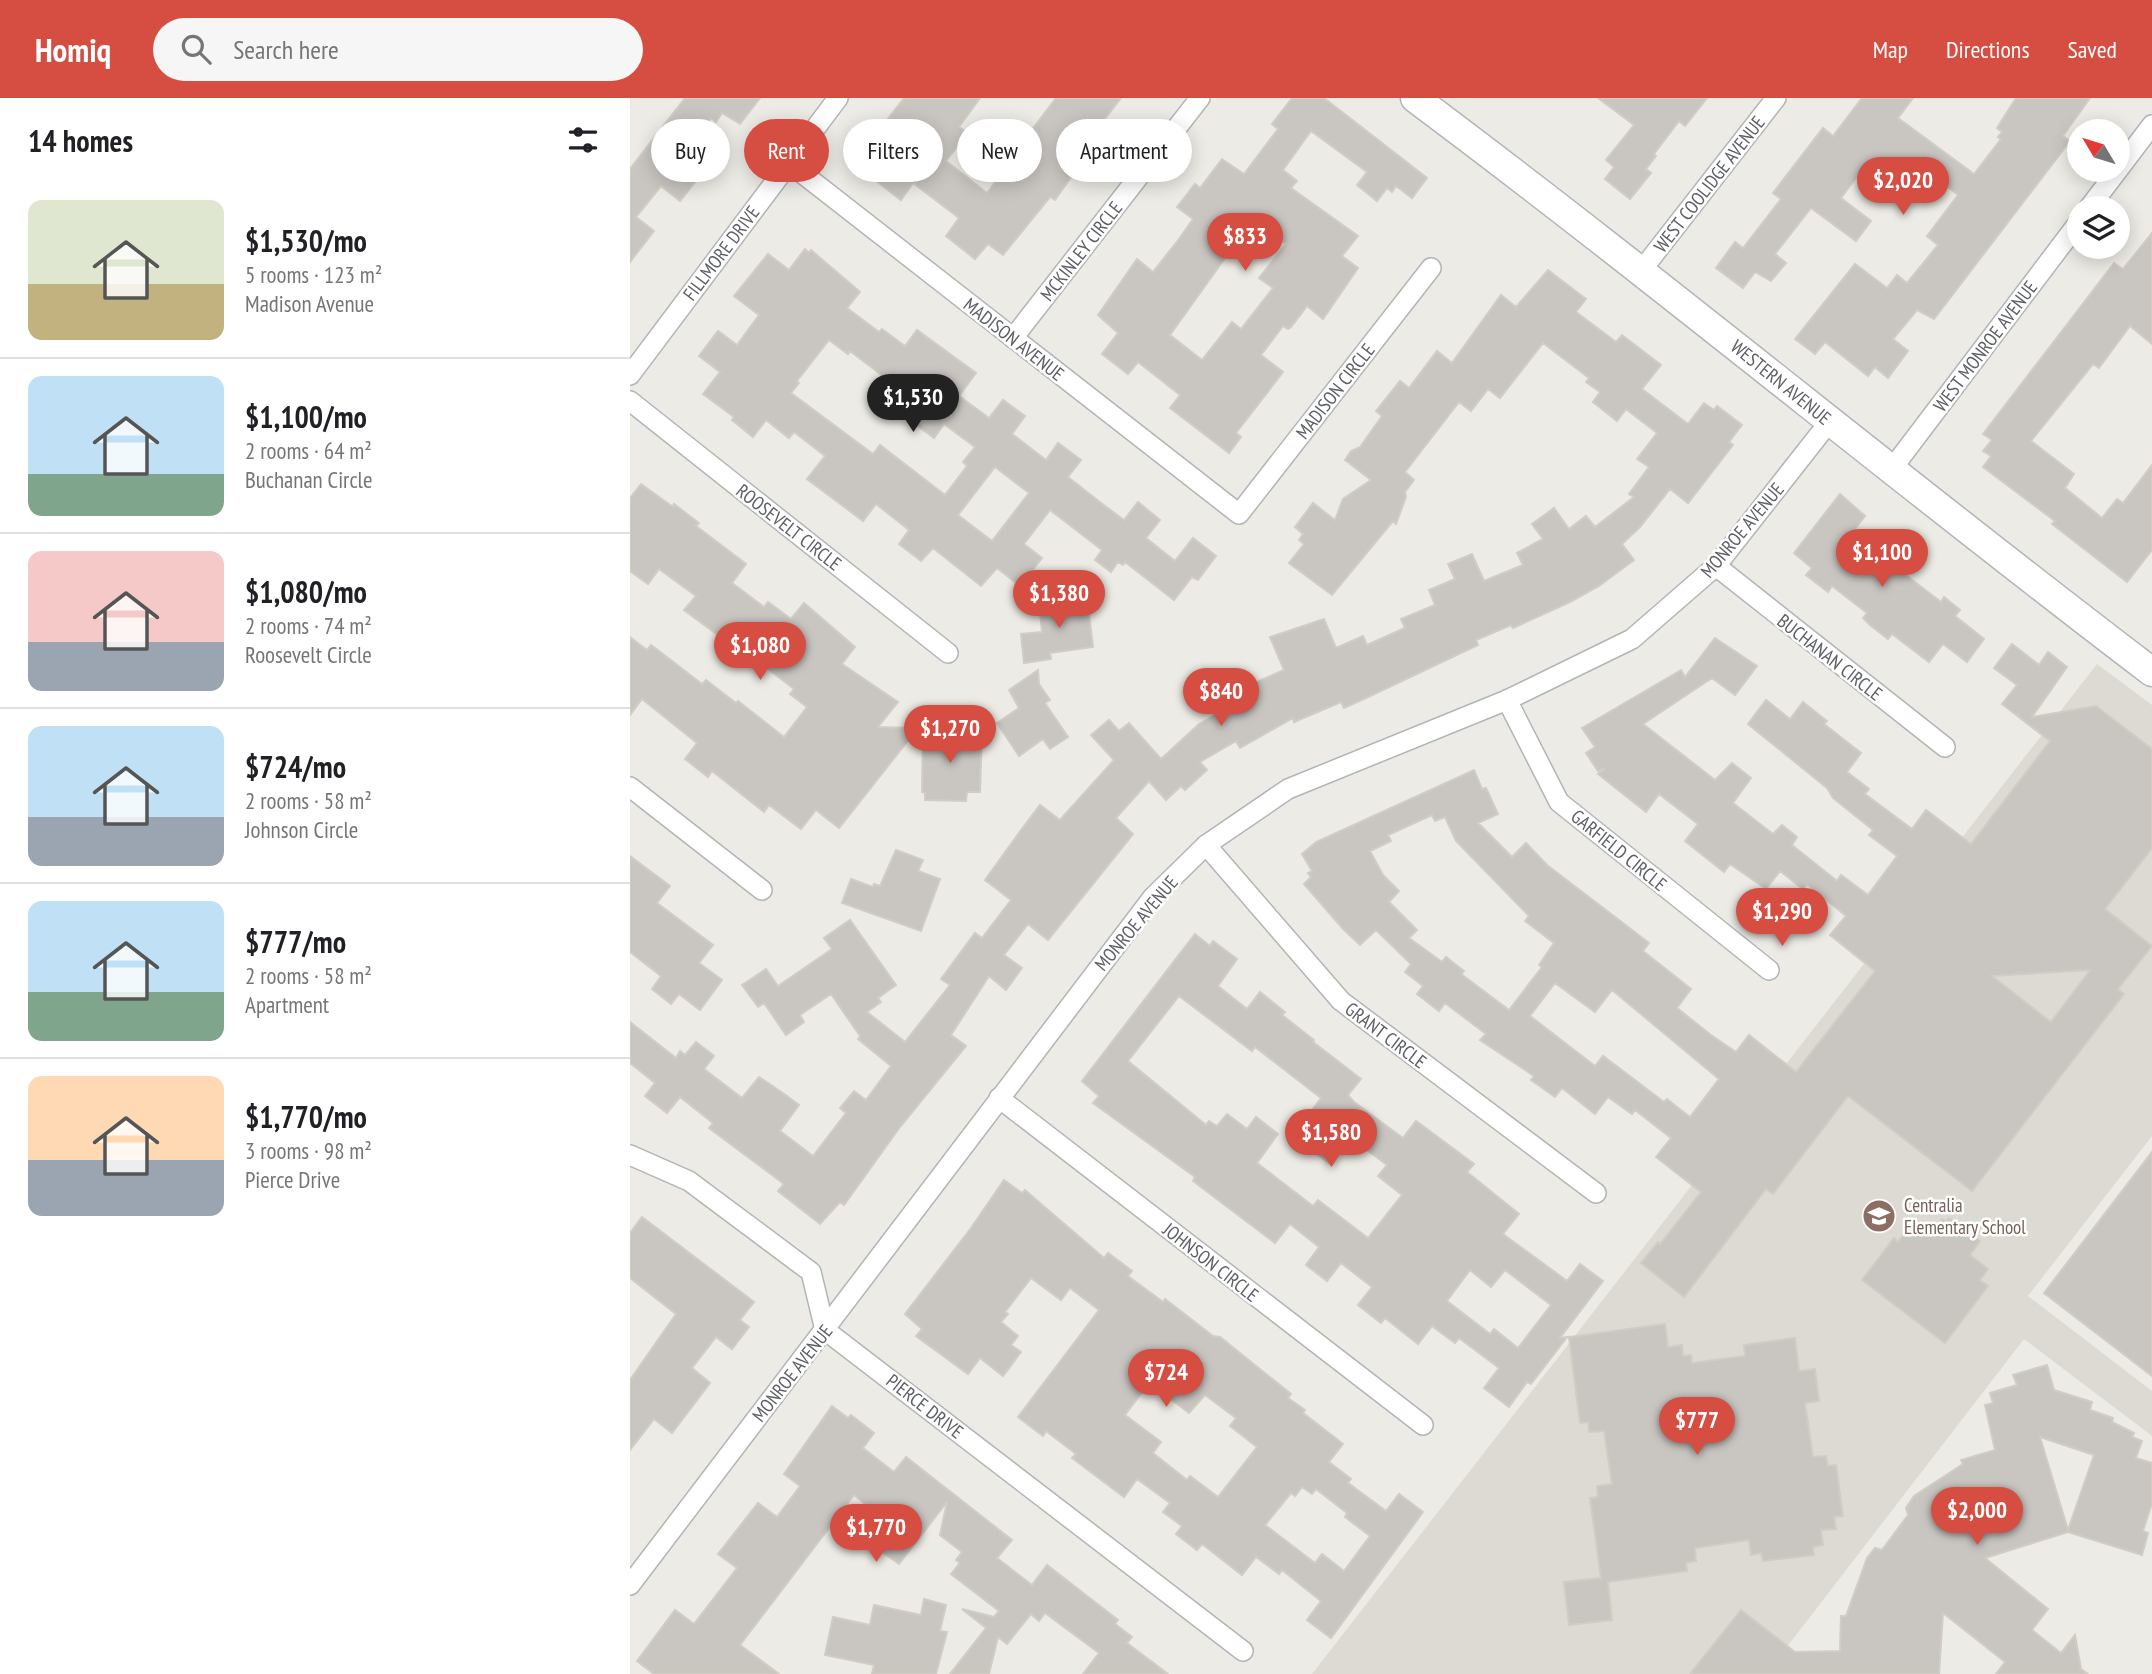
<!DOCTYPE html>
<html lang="en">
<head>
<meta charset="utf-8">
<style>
  body { margin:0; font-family:"PT Sans Narrow",sans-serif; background:#f6f6f6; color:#202124; height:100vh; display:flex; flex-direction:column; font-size:26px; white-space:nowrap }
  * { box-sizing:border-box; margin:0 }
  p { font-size:23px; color:#757577 }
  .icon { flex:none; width:38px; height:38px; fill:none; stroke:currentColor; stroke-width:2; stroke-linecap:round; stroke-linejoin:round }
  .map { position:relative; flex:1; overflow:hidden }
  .panel { display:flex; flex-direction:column; background:#fff; width:630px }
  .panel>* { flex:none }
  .hud { position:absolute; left:21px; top:21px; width:665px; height:63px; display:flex; gap:14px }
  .needle { width:46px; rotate:308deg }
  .fabs { position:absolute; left:1437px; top:21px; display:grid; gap:14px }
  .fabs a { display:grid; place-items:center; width:63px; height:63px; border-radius:50%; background:#fff; box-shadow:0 4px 18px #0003; font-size:35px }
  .price { position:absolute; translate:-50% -60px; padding:0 16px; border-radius:24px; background:#d64d42; color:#fff; font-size:23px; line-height:46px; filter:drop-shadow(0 2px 4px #0008) }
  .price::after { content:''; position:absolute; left:50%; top:42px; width:21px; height:16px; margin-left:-10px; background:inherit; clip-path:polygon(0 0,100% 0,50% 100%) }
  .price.active { background:#222; color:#fff }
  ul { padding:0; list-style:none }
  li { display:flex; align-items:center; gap:21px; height:175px; padding:0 28px }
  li+li { border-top:2px solid #e0e0e0 }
  li span { display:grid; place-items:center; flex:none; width:196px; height:140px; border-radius:14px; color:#555 }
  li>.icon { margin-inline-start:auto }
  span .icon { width:84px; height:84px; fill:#fffc; stroke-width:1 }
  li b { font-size:30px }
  h2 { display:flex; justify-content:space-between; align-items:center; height:84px; padding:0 28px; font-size:30px }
  .tag { padding:0 24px; border-radius:32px; background:#fff; box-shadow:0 4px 18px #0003; font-size:24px; line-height:63px }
  .tag.active { background:#d64d42; color:#fff }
  header { display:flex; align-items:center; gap:42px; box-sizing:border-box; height:98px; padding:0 35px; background:#d64d42; color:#fff }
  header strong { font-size:33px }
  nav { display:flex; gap:38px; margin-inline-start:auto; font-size:24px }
  .search { width:490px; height:63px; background:#f6f6f6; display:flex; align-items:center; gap:18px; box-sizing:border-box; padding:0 24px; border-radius:38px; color:#757577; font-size:26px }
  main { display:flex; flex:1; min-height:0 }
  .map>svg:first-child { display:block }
  .education { fill:#dddad3 }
  .building { fill:#c9c6c2; stroke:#d1cdc4; stroke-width:2; fill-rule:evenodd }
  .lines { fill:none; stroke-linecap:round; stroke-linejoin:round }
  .street-casing { stroke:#b2b5b8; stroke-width:22 }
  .secondary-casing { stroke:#b1b4b8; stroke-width:31 }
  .street { stroke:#fff; stroke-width:19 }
  .secondary { stroke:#fff; stroke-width:28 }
  .labels { text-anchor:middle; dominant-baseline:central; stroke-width:5; stroke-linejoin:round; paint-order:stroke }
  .street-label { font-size:19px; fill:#5d6064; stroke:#fff }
  .education-label { font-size:19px; fill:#785e54; stroke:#fff; text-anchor:start }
</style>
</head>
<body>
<header>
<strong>Homiq</strong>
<div class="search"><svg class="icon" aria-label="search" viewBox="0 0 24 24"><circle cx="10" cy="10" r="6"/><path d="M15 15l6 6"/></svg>Search here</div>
<nav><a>Map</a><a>Directions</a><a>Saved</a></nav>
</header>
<main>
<section class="panel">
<h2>14 homes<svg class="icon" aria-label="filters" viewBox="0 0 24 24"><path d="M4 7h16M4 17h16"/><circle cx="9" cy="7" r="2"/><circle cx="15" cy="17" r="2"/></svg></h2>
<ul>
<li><span style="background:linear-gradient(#dfe7d0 60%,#c2b280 0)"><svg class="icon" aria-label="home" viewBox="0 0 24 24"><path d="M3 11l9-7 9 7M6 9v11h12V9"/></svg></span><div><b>$1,530/mo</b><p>5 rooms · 123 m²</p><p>Madison Avenue</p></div></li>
<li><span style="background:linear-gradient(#bfe0f5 70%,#7fa58c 0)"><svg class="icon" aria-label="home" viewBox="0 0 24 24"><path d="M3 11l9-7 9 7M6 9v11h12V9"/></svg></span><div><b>$1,100/mo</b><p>2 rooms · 64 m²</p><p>Buchanan Circle</p></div></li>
<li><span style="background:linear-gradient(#f6c9c9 65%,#9aa5b1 0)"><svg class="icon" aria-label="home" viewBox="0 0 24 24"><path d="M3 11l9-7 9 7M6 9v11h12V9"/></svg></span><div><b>$1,080/mo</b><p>2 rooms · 74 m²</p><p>Roosevelt Circle</p></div></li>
<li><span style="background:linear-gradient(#bfe0f5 65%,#9aa5b1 0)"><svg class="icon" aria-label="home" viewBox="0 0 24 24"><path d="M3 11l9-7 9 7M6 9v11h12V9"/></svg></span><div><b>$724/mo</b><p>2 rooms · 58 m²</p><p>Johnson Circle</p></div></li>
<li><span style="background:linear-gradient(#bfe0f5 65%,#7fa58c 0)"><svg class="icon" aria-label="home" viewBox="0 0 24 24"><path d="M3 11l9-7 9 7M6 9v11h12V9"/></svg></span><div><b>$777/mo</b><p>2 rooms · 58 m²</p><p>Apartment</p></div></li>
<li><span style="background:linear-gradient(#ffd9b3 60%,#9aa5b1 0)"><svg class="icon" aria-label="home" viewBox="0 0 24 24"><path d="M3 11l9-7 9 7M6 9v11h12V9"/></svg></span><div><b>$1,770/mo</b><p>3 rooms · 98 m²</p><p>Pierce Drive</p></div></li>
</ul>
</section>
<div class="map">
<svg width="1522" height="1576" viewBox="0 0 1522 1576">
  <rect width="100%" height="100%" fill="#edebe5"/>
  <polygon class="education" points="1467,566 1522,607 1522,1038 1398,1198 1522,1293 1522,1338 1394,1241 1136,1576 682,1576"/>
  <g class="building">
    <polygon points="55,0 130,0 110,26 92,15 86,24 81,20 70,32 47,61 69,79 50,103 31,88 6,119 24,133 0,164 0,71"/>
    <polygon points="274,0 350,0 329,29 338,35 316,63 357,95 379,65 365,54 382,33 394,42 426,0 491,0 459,41 465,45 425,102 420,99 373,157 358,146 345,161 316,138 329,120 283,85 271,102 245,82 261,60 240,44"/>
    <path d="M662 0H694L797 80 782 100 766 88 762 94 757 90 747 103 727 87 737 74 681 33 653 72 667 83 661 90 728 138 712 158 728 170 693 221 677 208 661 229 658 231 653 228 631 257 653 274 606 335 611 339 599 355 540 310 550 297 508 264 498 276 472 256 488 235 468 217 507 161 523 174 549 141 563 121 547 109 565 86 570 90 592 61 614 76 648 31 642 26ZM623 121 656 146 629 180 643 190 611 231 602 224 572 262 540 237Z"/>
    <polygon points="968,0 1077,0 1055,28 1049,23 1024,56 1026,58 1016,71 1021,75 1000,101 975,81 984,69 976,62 1004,27"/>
    <polygon points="1232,0 1283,0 1268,20 1344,76 1371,41 1368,39 1372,34 1367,30 1386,0 1460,0 1433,38 1440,43 1304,221 1287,212 1263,241 1278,253 1258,280 1245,269 1238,278 1195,244 1185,256 1165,241 1225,166 1257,190 1267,177 1277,185 1308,147 1297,138 1328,97 1289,66 1270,89 1238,64 1211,100 1241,123 1226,143 1181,110 1145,156 1156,165 1141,183 1125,174 1113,190 1086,170 1105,144 1113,150 1151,101 1143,95 1193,30 1203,38"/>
    <polygon points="1522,135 1522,246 1500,228 1469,270 1463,266 1401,343 1444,376 1435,390 1472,420 1487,401 1493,405 1522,367 1522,452 1497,484 1422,426 1425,423 1353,369 1361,358 1353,353 1362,342 1353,336 1484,165 1493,171"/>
    <path d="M175 151 179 155 181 152 230 194 217 210 249 234 252 231 275 248 287 232 346 275 329 298 359 320 373 302 395 318 382 336 416 362 428 345 451 362 438 379 475 408 494 422 508 404 530 422 516 440 545 463 563 440 586 458 568 482 562 479 544 502 495 464 493 467 488 464 481 474 465 462 472 452 420 412 394 446 412 460 390 488 367 470 351 488 303 450 291 463 269 446 279 432 246 406 233 423 177 381 195 358 164 334 159 340 136 322 123 339 102 322 104 319 73 296 90 274 69 258 88 233 107 247 129 217 104 198 138 156 159 172ZM199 242 218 256 220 253 287 304 276 319 304 340 314 326 345 349 333 364 337 368 315 397 250 347 243 356 161 295 169 285 167 283ZM365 369 399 395 362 443 328 417Z"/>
    <polygon points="918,172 956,201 946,214 986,244 992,237 1031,267 1012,291 1058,326 1074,305 1084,312 1087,308 1112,327 1099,344 1103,347 1058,405 1040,391 1010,429 992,446 1004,462 969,488 940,504 883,530 881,527 846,542 848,547 736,600 714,610 711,604 664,624 663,620 610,650 606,643 570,664 577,672 555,692 551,688 536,702 519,683 486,720 503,736 500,740 418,842 398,826 374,857 392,870 376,892 359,878 321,937 336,948 270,1029 214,1107 210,1104 190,1126 148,1093 154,1086 79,1030 83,1025 50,999 37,1015 15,998 25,985 0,965 0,924 46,960 50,953 55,957 66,944 84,958 74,971 112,1000 129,979 150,993 169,1007 150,1033 183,1058 216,1015 210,1010 224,993 236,1002 261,968 228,941 230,938 201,896 170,917 174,924 156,937 134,905 128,909 112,887 136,871 148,888 202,851 194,840 220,822 266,887 248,900 251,904 237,914 275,944 320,887 311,881 345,835 352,840 381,802 355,782 394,728 410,707 430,722 484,662 461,637 479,622 489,633 499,625 531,661 569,626 593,613 583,595 602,585 606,593 654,572 640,539 694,521 706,550 733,538 737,547 775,530 771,521 805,507 799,492 825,481 818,466 842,456 854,483 893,467 887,455 913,441 902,426 924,410 939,431 956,418 965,429 1004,399 999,396 1019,369 1007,361 1027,335 996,311 987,323 963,304 970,294 956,284 959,280 913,245 870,300 858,291 841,313 829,304 775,374 784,382 775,394 776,399 766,426 763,423 702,497 659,465 674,446 669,442 673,436 665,429 683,405 705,422 713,401 741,382 715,362 721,353 730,349 752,318 746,313 770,283 779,290 807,253 822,265 871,197 886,209"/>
    <polygon points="11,386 43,409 44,406 69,425 66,428 116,466 102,485 134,509 138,504 161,521 174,505 225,549 212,566 268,604 248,629 288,630 209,730 186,712 171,731 139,707 134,714 82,673 78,679 55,661 67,645 12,601 0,617 0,539 17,552 21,547 72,586 76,582 106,605 108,603 154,639 177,609 160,596 164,591 98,540 96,543 54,512 66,498 29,471 18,486 0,473 0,400"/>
    <polygon points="1210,396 1235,418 1216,443 1249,468 1255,461 1311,504 1314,499 1330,512 1325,518 1354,541 1337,564 1313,546 1299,564 1262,536 1258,541 1240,527 1233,520 1237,515 1202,488 1198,494 1176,477 1182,470 1164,455"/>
    <polygon points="457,499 463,549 420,555 421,561 394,565 391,536 412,534 409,505"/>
    <path d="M1085 540 1127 568 1105 597 1082 580 1013 626 1085 682 1102 665 1121 680 1103 705 1143 736 1152 727 1167 739 1162 747 1207 783 1211 777 1238 797 1267 758 1239 737 1243 732 1203 700 1197 690 1118 626 1136 602 1160 621 1173 604 1197 623 1194 626 1231 655 1217 674 1239 691 1235 696 1282 731 1296 712 1341 746 1420 643 1372 606 1387 587 1364 570 1382 546 1409 567 1418 554 1437 569 1402 619 1466 608 1522 651V750L1475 811 1522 848 1488 891 1494 896 1342 1093 1218 998 1143 1096 1136 1091 1054 1199 1011 1165 1028 1144 1030 1146 1071 1094 1026 1059 1041 1040 1005 1012 1002 1016 978 999 965 1016 932 990 925 999 901 982 904 978 850 942 856 936 815 905 809 913 787 896 793 888 775 874 781 866 746 832 730 847 713 831 674 786 681 779 678 775 682 773 672 756 686 744 844 672 852 691 856 690 868 716 848 725 882 759 896 745 917 767 1019 845 1013 853 1061 891 1047 910 1081 937 1106 954 1119 937 1166 974 1245 873 1200 837 1216 818 1177 786 1173 791 1150 773 1136 791 1100 766 1094 774 1055 743 1068 726 1029 696 1016 714 968 676 975 670 968 673 956 655 965 649 952 630 1051 572 1055 579ZM802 717 805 723 815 719 826 743 899 818 895 823 924 845 909 867 912 869 879 912 831 876 834 873 816 859 812 864 779 840 787 832 759 804 769 793 753 777 740 753 761 743 758 737ZM1460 872 1421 924 1362 878ZM925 885 965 914 982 892 1089 981 1060 1019 1037 1001 1034 1004 973 958 965 968 900 918Z"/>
    <polygon points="408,572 409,586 420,602 415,605 438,639 420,651 413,641 389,658 367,625 389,610 379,592"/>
    <polygon points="334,629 333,649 352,636 350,694 337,694 336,703 295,702 295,695 292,694 293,630"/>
    <polygon points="266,752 293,762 288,773 310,781 291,833 212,805 221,781 243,789 244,786 250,788"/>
    <polygon points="0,758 40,788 27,805 83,847 69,865 92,882 70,912 49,896 41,906 22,891 31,878 0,854"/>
    <path d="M565 836 580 848 583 843 607 861 588 888 617 911 630 894 655 914 652 917 684 942 683 944 731 981 718 997 724 1004 773 1040 786 1023 844 1066 837 1074 889 1116 873 1136 937 1183 950 1166 973 1183 930 1240 937 1239 901 1286 897 1284 879 1309 854 1290 869 1270 829 1240 825 1245 802 1228 788 1246 755 1220 751 1225 728 1207 742 1189 711 1165 697 1183 676 1167 689 1149 660 1126 645 1145 563 1083 565 1079 463 1005 469 998 452 983ZM549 898 622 953 625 949 691 1000 663 1038 699 1065 716 1043 719 1045 722 1041 757 1067 748 1078 772 1097 738 1140 688 1102 683 1108 627 1065 648 1036 626 1019 617 1031 597 1016 587 1028 579 1023 576 1027 498 963ZM840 1172 861 1189 875 1172 921 1207 888 1250 864 1231 860 1236 817 1203Z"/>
    <polygon points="1522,1054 1522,1278 1414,1195"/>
    <path d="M374 1082 392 1095 395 1092 474 1160 478 1155 502 1173 498 1178 533 1204 535 1201 583 1238 590 1239 661 1296 658 1300 675 1312 673 1315 713 1346 699 1364 721 1381 718 1385 756 1413 769 1396 793 1414 701 1540 677 1522 691 1503 652 1472 649 1476 626 1459 612 1477 572 1446 567 1452 546 1436 552 1428 533 1414 540 1405 507 1381 494 1399 442 1360 446 1356 416 1333 413 1338 388 1319 469 1212 440 1190 431 1202 401 1180 375 1214 378 1216 371 1224 388 1238 381 1247 391 1254 373 1278 350 1260 338 1276 286 1238 292 1231 275 1216 341 1130ZM519 1285 559 1315 575 1297 606 1320 600 1328 627 1349 588 1399 560 1378 557 1382 523 1355 531 1344 495 1317ZM672 1389 682 1396 686 1391 717 1415 715 1419 740 1438 714 1473 692 1456 685 1465 635 1427 661 1395 665 1398Z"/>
    <polygon points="12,1119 124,1204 110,1222 119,1229 102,1251 86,1239 62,1270 80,1285 42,1335 24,1321 0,1352 0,1282 46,1216 0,1180 0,1135"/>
    <polygon points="1319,1120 1350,1143 1340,1157 1358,1171 1350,1182 1358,1188 1315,1245 1232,1182 1264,1140 1268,1144 1283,1123 1301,1136 1312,1121 1316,1123"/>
    <polygon points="1035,1226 1038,1249 1052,1247 1053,1258 1061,1257 1062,1265 1115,1258 1114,1247 1165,1240 1169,1273 1185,1271 1189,1303 1175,1305 1183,1359 1196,1358 1198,1368 1206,1367 1213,1418 1204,1419 1206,1431 1191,1432 1193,1447 1183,1449 1184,1457 1133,1463 1131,1455 1121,1457 1119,1442 1065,1450 1066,1463 1056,1465 1057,1473 978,1484 982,1522 939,1527 934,1484 971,1480 960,1400 968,1399 967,1388 982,1386 974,1333 959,1334 958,1324 950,1325 939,1239"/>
    <path d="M1417 1267 1424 1292 1462 1304 1460 1312 1483 1320 1482 1324 1504 1335 1502 1339 1512 1343 1506 1360 1522 1365V1405L1513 1433 1518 1435 1512 1457 1438 1434 1355 1460 1418 1511 1402 1532 1431 1555 1445 1537 1451 1571 1458 1576H1366L1375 1564 1313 1515 1309 1576H1060L1111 1512 1165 1554 1210 1553 1211 1518H1216L1237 1460 1245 1450 1252 1452 1278 1417 1276 1410 1284 1398 1333 1366 1331 1362 1365 1352 1355 1307 1363 1305 1360 1295 1387 1287 1383 1277ZM1410 1339 1464 1357 1438 1432Z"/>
    <polygon points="202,1308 218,1320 221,1317 244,1335 233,1350 264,1374 276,1359 382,1442 367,1460 402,1487 417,1467 488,1522 485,1526 502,1539 497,1545 538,1576 453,1576 469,1555 415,1515 409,1523 401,1516 377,1546 368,1539 359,1576 320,1576 356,1530 332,1511 364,1519 369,1513 321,1476 330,1465 326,1462 332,1454 310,1437 317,1404 269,1466 248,1451 264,1429 224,1397 110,1547 149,1576 24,1576 7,1563 45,1512 64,1526 107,1470 88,1456 128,1405 147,1419 170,1388 154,1376"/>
    <polygon points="294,1501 316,1507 310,1533 317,1534 306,1576 242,1576 244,1567 195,1557 203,1519 240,1527 244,1507 291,1517"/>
  </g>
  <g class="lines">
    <defs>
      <g id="street">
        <polyline points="159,65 609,416 801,170"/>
        <polyline points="1459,110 1522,27"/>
        <polyline points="1011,173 1146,0"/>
        <polyline points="383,240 570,0"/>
        <polyline points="0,277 208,0"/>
        <polyline points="0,303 318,555"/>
        <polyline points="1261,372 1449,124"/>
        <polyline points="1086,468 1315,649"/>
        <polyline points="877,602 929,704 1139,872"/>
        <polyline points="0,689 132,792"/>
        <polyline points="576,747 711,903 966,1095"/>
        <polyline points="369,1000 793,1327"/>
        <polyline points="0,1057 59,1083 181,1174 195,1232 613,1553"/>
        <polyline points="0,1487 523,799 576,747 658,691 877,602 1002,541 1086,468 1200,323"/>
      </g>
      <path id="secondary" d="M785 0C1035 187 1274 386 1522 574"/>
    </defs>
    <use href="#street" class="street-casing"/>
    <use href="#secondary" class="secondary-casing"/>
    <use href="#street" class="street"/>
    <use href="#secondary" class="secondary"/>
  </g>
  <defs>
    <symbol id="school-disc" viewBox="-11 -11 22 22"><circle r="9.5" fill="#8d6e63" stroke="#fff"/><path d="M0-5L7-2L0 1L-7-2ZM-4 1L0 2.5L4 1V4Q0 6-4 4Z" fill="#fff"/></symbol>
  </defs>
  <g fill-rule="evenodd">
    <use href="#school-disc" x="1230" y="1099" width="38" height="38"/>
  </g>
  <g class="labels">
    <g class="street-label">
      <text transform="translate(1079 86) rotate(-52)">WEST COOLIDGE AVENUE</text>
      <text transform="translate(451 153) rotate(-52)">MCKINLEY CIRCLE</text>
      <text transform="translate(91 155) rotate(-53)">FILLMORE DRIVE</text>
      <text transform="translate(384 241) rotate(38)">MADISON AVENUE</text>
      <text transform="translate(1355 248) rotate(-53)">WEST MONROE AVENUE</text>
      <text transform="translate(1151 284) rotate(39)">WESTERN AVENUE</text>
      <text transform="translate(705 293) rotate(-52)">MADISON CIRCLE</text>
      <text transform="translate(159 429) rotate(38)">ROOSEVELT CIRCLE</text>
      <text transform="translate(1112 432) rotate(-50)">MONROE AVENUE</text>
      <text transform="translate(1200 559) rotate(38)">BUCHANAN CIRCLE</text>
      <text transform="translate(989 752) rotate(39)">GARFIELD CIRCLE</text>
      <text transform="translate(506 825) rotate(-50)">MONROE AVENUE</text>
      <text transform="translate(756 937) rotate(37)">GRANT CIRCLE</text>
      <text transform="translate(581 1164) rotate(38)">JOHNSON CIRCLE</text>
      <text transform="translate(162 1275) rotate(-52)">MONROE AVENUE</text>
      <text transform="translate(295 1308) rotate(38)">PIERCE DRIVE</text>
    </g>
    <g class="education-label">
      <text x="1274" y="1107">Centralia<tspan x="1274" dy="22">Elementary School</tspan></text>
    </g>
  </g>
</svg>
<div class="fabs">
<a><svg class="needle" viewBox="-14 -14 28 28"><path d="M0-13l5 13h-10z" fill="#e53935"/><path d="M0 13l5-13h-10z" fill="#757577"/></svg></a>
<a><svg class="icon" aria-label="layers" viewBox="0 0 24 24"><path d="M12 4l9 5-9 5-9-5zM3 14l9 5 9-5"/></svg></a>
</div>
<b class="price" style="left:1273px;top:119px">$2,020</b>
<b class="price" style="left:615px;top:175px">$833</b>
<b class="price active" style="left:283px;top:336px">$1,530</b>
<b class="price" style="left:1252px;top:491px">$1,100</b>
<b class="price" style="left:429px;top:532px">$1,380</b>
<b class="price" style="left:130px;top:584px">$1,080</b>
<b class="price" style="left:591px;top:630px">$840</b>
<b class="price" style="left:320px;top:667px">$1,270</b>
<b class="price" style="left:1152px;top:850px">$1,290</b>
<b class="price" style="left:701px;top:1071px">$1,580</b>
<b class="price" style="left:536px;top:1311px">$724</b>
<b class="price" style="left:1067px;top:1359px">$777</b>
<b class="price" style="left:1347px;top:1449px">$2,000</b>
<b class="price" style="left:246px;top:1466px">$1,770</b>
<div class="hud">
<a class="tag">Buy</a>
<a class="tag active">Rent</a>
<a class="tag">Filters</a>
<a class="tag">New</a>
<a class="tag">Apartment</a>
</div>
</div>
</main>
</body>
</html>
